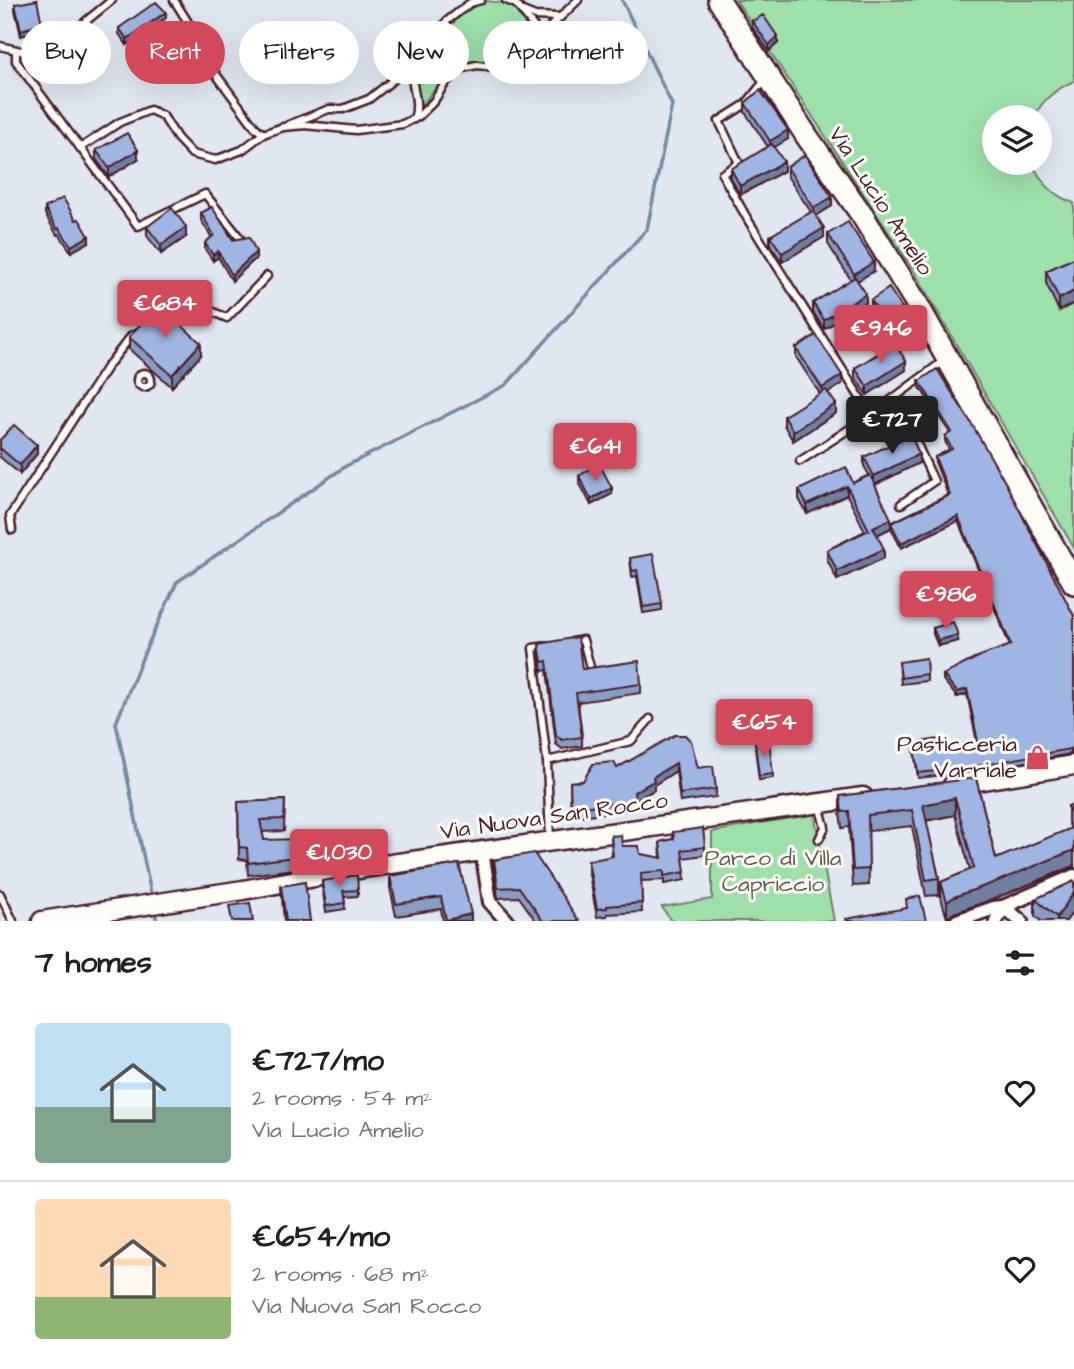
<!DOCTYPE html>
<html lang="en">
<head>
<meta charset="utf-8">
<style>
  body { margin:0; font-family:"Architects Daughter",sans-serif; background:#f6f6f6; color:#202124; height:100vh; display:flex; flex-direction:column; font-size:26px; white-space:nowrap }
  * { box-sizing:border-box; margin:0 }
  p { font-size:23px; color:#757577 }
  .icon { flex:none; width:38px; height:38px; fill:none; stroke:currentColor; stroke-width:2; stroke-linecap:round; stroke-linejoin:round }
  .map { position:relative; height:921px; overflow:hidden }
  .drawer { display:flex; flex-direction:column; background:#fff; flex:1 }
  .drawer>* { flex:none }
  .guide { position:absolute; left:21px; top:21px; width:700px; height:63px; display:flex; gap:14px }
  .controls { position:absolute; left:982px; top:105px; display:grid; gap:14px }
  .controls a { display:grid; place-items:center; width:70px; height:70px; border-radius:50%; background:#fff; box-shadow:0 7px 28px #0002; font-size:35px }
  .price { position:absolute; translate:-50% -60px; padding:0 16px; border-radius:7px; background:#d1495b; color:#fff; font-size:23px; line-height:46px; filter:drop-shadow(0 2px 4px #0008) }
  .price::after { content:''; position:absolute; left:50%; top:42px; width:21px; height:16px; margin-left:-10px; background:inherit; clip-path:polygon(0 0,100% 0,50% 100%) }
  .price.on { background:#222; color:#fff }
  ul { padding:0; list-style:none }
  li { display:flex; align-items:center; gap:21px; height:175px; padding:0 35px }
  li+li { border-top:2px solid #e0e0e0 }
  li span { display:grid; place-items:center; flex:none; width:196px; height:140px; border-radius:7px; color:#555 }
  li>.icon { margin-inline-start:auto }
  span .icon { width:84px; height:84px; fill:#fffc; stroke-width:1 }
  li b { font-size:30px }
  h2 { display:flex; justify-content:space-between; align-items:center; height:84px; padding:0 35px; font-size:30px }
  .pill { padding:0 24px; border-radius:32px; background:#fff; box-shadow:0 7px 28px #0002; font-size:24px; line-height:63px }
  .pill.on { background:#d1495b; color:#fff }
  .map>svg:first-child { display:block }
  .green { fill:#9de0aa; stroke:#74806a; stroke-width:2 }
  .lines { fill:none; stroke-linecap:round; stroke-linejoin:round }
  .stream { stroke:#738ba1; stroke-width:3.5 }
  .service-casing { stroke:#4a1f2b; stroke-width:11 }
  .minor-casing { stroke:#4a1f2b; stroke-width:18 }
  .secondary-casing { stroke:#4a1f2b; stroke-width:23 }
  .primary-casing { stroke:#4a1f2b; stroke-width:26 }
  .service { stroke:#fdfcf7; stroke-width:6 }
  .minor { stroke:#fdfcf7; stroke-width:12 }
  .secondary { stroke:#fdfcf7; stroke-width:18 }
  .primary { stroke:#fdfcf7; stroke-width:21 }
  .wall { fill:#899dc4; stroke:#4a1f2b; stroke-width:2 }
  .shaded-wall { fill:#6f7fa0; stroke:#4a1f2b; stroke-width:2 }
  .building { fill:#9fb6e4; stroke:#4a1f2b; stroke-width:2 }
  .labels { text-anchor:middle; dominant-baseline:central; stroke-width:6; stroke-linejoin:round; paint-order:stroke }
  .street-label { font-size:23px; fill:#4a1f2b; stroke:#fdfcf7 }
  .poi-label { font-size:23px; fill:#4a1f2b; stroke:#fdfcf7; text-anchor:end }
  .park-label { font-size:23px; fill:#635951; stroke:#fdfcf7 }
</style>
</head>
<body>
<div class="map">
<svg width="1074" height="921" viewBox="0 0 1074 921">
  <rect width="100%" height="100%" fill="#e1e7f1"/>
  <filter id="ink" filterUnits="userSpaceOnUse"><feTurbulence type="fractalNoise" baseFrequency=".0143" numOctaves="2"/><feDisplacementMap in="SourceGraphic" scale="14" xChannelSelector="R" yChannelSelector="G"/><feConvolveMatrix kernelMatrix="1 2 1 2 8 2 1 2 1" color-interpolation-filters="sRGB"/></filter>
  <g filter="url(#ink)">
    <g class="green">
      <path d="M736 0H1074V81C1056 89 1043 99 1034 117H994V163H1032C1041 182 1053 196 1074 203V548L914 271Z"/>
      <path d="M486 1C494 2 505 2 512 7 535 20 524 50 505 60 491 67 476 55 457 67 443 76 431 94 420 107 419 97 413 85 414 75 415 62 427 58 434 49 453 24 455 14 486 1Z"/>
      <polygon points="814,813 834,921 671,921 662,907 712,899 712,832"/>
    </g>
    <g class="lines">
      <g class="stream">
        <polyline points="152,898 116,723 145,651 177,582 346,466 506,385 647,229 672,105 622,0"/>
        <polyline points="154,909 157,921"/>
      </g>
      <defs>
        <g id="service">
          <polyline points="174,0 191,27 198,50 255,127 263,134"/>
          <polyline points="506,0 516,4 534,27 532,43"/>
          <polyline points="523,11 535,16 558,17"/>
          <polyline points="0,46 25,52 75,30 112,0"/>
          <polyline points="16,50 16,61 138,226 205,194 240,238"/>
          <path d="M412 65C409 84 421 100 414 119"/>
          <polyline points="766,79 746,104 719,121 739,163 722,174 748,220 871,415"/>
          <polyline points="288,125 329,109 343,109 369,99 418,60 447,21 470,3 481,0"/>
          <polyline points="80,148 120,122 150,110 163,116 177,138 192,154 215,160 242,150 263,134 283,127 305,125 356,130 403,124 419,116 434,101 446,82 463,68 477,65 493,67 515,61 578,0"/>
          <polyline points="153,311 168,296 183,290 209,310 227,318 267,276"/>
          <circle cx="144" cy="380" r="7"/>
          <polyline points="895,397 934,481 901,504"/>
          <polyline points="800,461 871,415 945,360"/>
          <polyline points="12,530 10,516 107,367 132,335"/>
          <polyline points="572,642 583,640 591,671"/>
          <polyline points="547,761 533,648 547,646"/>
          <polyline points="819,839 825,827 819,805"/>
          <polyline points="550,840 547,761 631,741 650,719"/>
          <path d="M295 846C325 846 354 831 369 864"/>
          <polyline points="0,894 13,921"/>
        </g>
        <g id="minor">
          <polyline points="482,851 490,902 507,921"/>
          <polyline points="1003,907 1021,921"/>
          <polyline points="957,921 994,908 1003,907 1074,876"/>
          <polyline points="996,921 1003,907"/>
        </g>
        <g id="secondary">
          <polyline points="953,785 1074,765"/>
          <polyline points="42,921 243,890 370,867 863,797"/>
        </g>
        <polyline id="primary" points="719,0 806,135 862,215 914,299 1074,583"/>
      </defs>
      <use href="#service" class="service-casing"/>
      <use href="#minor" class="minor-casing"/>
      <use href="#secondary" class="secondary-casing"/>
      <use href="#primary" class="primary-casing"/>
      <use href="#service" class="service"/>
      <use href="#minor" class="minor"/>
      <use href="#secondary" class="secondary"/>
      <use href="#primary" class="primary"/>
    </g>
    <g class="wall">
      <polygon points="15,4 42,30 21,36 15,10"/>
      <polygon points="166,18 127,45 119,34 119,28"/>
      <polygon points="752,21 778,43 769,51 752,27"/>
      <polygon points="745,103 788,139 774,147 784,171 740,195 731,178 731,169 768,147 745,112"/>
      <polygon points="96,150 138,159 109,177 96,159"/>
      <polygon points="787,167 832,206 816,216 824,237 782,262 770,245 770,236 811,212 787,176"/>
      <polygon points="45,208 89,242 71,252 59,234 57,235 45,214"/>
      <polygon points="201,213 256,258 232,281 218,257 213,261 205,249 205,243 212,238 201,220"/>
      <polygon points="147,227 186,237 161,254 147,236"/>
      <polygon points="828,234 874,271 857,281 866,303 824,329 813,312 813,303 851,280 828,244"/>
      <polygon points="1074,258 1074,303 1059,311 1046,283 1046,271"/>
      <polygon points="871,300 917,340 899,351 906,370 867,395 855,377 855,368 893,344 871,309"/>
      <polygon points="129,337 201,355 172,387 129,349"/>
      <polygon points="796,348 842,384 828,393 836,413 793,441 784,425 784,416 820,394 796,357"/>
      <polygon points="919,381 1074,616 1074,752 1070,754 971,772 918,778 913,743 941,747 977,742 967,694 957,697 943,680 943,675 1010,646 958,521 901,548 891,528 877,535 884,558 837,580 827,559 827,550 865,531 847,495 807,514 799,499 799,490 853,483 869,475 864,466 864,457 919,463 875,485 891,523 948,495 935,462 935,457 949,450 945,441 945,436 950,433 919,386"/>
      <polygon points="0,440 37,454 20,474 0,457"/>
      <polygon points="579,476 612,494 591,505 579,482"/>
      <polygon points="630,558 662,604 662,610 643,613 637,576 632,577"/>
      <polygon points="933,628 958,641 938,646 933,634"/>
      <polygon points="539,644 582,669 641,684 641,693 578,702 582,737 582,746 562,749 556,744 547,670 542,671 539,653"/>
      <polygon points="899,662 927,674 927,681 901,684"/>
      <polygon points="675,735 698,768 716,789 716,797 680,802 676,771 654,785 654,790 635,800 635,809 571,817 570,782 583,781 617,768"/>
      <polygon points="755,747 773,774 773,778 759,780"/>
      <polygon points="976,778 996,859 1071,829 1068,822 1068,806 1074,804 1074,866 993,899 954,913 947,918 941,898 941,882 970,870 955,815 926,821 939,878 939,895 926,896 912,826 868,831 869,885 853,886 849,827 842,828 840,812 840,796"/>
      <polygon points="285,800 284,831 262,832 264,840 302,856 302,868 248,875 247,860 239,859 238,802"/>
      <polygon points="673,832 705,847 705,855 683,858 685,880 664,884 664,880 641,881 642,912 607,914 607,916 597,917 588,869 588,861 612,857 611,836 622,846 640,854 661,858 660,842 673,839"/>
      <polygon points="494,860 579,921 536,921 519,897 498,898 494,871"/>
      <polygon points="459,864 471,921 443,921 441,909 396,916 390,888 390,876"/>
      <polygon points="322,881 358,890 358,896 344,897 345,909 326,912 322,887"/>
      <polygon points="281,886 310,921 284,921"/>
      <polygon points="1035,899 1074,910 1066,921 1041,921 1035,916"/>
    </g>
    <g class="shaded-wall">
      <polygon points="166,12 166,18 127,45 127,39"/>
      <polygon points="42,24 42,30 21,36 21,30"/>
      <polygon points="778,37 778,43 769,51 769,45"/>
      <polygon points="788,130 788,139 770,150 770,141"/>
      <polygon points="138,150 138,159 109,177 109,168"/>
      <polygon points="784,162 784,171 740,195 740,186"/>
      <polygon points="832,197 832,206 814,217 814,208"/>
      <polygon points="186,227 186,237 161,254 161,245"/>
      <polygon points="824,228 824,237 782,262 782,253"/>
      <polygon points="89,236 89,242 71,252 71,246"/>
      <polygon points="218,251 218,257 213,261 213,255"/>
      <polygon points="256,252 256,258 232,281 232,275"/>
      <polygon points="874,262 874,271 854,283 854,274"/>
      <polygon points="1074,291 1074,303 1059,311 1059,299"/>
      <polygon points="866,294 866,303 824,329 824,320"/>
      <polygon points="917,331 917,340 898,352 898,342"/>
      <polygon points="201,343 201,355 172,387 172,375"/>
      <polygon points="906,361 906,370 867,395 867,386"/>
      <polygon points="842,375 842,384 822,397 822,388"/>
      <polygon points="836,404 836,413 793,441 793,431"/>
      <polygon points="37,445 37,454 20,474 20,465"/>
      <polygon points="919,454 919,463 874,485 874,476"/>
      <polygon points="847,486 847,495 807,514 807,505"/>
      <polygon points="612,488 612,494 591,505 591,499"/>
      <polygon points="958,516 958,521 901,548 901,543"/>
      <polygon points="891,519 891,528 873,537 873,527"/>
      <polygon points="884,549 884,558 837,580 837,571"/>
      <polygon points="958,635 958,641 938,646 938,640"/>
      <polygon points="967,689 967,694 957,697 957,692"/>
      <polygon points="1074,747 1074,752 1070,754 1070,749"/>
      <polygon points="676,763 676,771 654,785 654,790 634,801 634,792 653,777"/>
      <polygon points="955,798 955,815 923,821 923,805"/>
      <polygon points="1074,850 1074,866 993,899 954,913 947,918 947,902 954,897"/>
      <polygon points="1074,892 1074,910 1066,921 1057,921 1057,917"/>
      <polygon points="471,914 471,921 446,921 446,920"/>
    </g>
    <g class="building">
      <polygon points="37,0 42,24 21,30 15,4"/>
      <polygon points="156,2 166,12 127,39 119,28"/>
      <polygon points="763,15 778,37 769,45 752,21"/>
      <polygon points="760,90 788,130 770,141 745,103"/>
      <polygon points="127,133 138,150 109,168 96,150"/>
      <polygon points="772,144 784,162 740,186 731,169"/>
      <polygon points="805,155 832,197 814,208 787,167"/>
      <polygon points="63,198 76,220 79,219 89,236 71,246 59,228 57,229 45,208"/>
      <polygon points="212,207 233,240 249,237 256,252 232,275 218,251 213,255 205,243 214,235 201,213"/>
      <polygon points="172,208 186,227 161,245 147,227"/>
      <polygon points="813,211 824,228 782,253 770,236"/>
      <polygon points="848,222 874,262 854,274 828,234"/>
      <polygon points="1074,258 1074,291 1059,299 1046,271"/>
      <polygon points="855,277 866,294 824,320 813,303"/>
      <polygon points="889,288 917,331 898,342 871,300"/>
      <polygon points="158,304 201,343 172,375 129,337"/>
      <polygon points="816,335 842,375 822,388 796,348"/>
      <polygon points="895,344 906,361 867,386 855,368"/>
      <polygon points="937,369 970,421 1005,482 1074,616 1074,747 1070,749 971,767 918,773 913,743 940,739 941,747 978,742 967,689 957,692 943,675 980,656 1011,645 958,516 901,543 891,523 950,495 935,457 952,449 945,436 952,432 919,381"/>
      <polygon points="826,390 836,404 793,431 784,416"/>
      <polygon points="14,425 37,445 20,465 0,448 0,440"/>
      <polygon points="911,435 919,454 874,476 864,457"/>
      <polygon points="846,467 853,483 870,475 891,519 873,527 884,549 837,571 827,550 869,530 847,486 807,505 799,490"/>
      <polygon points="590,469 593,473 602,469 612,488 591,499 579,476"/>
      <polygon points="653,554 662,604 643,607 637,570 632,571 630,558"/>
      <polygon points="953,622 958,635 938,640 933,628"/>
      <polygon points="578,637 582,669 639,661 641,684 576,693 582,737 562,740 556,735 547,661 542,662 539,644"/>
      <polygon points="926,658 927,674 901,678 899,662"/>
      <polygon points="675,735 685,735 691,741 698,768 713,766 716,789 680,794 676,763 653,777 654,781 634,792 635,801 571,808 570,782 583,781 593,764 614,762 617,768"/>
      <polygon points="769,741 773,774 759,776 755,743"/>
      <polygon points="976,778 996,859 1074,827 1074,850 993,883 954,897 947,902 941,882 974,868 955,798 923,805 939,878 926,880 912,810 868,815 869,869 853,870 849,811 842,812 840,796"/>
      <polygon points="285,800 284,819 260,820 264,840 300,839 302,856 248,863 247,848 239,847 238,802"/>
      <polygon points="1074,804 1074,819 1068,806"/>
      <polygon points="703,828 705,847 682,850 685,872 664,876 664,871 641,873 642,903 607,906 607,908 597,909 588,861 613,856 611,836 621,835 622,846 639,846 640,854 662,858 660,842 674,839 673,832"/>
      <polygon points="534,853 579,921 543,921 519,887 498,888 494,860"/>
      <polygon points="459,864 471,914 446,920 441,897 396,904 390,876"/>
      <polygon points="357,875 358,890 343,891 345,903 326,906 322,881"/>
      <polygon points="1074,881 1074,892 1057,917 1035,899"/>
      <polygon points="305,882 310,921 286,921 281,886"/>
      <polygon points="920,896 926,921 847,921 846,919 907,908 906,899"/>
      <polygon points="250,903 253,921 232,921 229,906"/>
    </g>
  </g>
  <defs>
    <symbol id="shop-bare" viewBox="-9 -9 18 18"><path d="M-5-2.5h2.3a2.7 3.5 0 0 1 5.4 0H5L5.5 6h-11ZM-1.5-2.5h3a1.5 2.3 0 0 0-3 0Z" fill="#d1495b" stroke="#fdfcf7" stroke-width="2.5" paint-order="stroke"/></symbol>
  </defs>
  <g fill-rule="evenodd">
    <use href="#shop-bare" x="1020" y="740" width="35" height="35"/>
  </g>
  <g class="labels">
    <g class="street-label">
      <text transform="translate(881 201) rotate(57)">Via Lucio Amelio</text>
      <text transform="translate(554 816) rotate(-8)">Via Nuova San Rocco</text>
    </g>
    <g class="poi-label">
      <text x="1017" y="744">Pasticceria<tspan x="1017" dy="26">Varriale</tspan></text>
    </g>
    <g class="park-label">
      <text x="773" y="858">Parco di Villa<tspan x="773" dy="26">Capriccio</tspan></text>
    </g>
  </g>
</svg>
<div class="controls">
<a><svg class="icon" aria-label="layers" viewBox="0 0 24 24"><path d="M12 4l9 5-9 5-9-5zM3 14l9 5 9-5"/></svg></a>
</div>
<b class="price" style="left:165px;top:340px">€684</b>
<b class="price" style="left:881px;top:365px">€946</b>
<b class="price on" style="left:892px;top:456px">€727</b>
<b class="price" style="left:595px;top:483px">€641</b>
<b class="price" style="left:946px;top:631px">€986</b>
<b class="price" style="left:764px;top:759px">€654</b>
<b class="price" style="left:339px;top:889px">€1,030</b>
<div class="guide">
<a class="pill">Buy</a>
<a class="pill on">Rent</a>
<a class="pill">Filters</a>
<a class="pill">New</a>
<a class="pill">Apartment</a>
</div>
</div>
<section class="drawer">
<h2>7 homes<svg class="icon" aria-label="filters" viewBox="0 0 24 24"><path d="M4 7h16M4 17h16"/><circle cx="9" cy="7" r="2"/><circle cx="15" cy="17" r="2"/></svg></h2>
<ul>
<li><span style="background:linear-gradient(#bfe0f5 60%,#7fa58c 0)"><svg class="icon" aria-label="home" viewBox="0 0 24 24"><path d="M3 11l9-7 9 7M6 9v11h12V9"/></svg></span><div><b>€727/mo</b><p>2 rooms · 54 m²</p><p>Via Lucio Amelio</p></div><svg class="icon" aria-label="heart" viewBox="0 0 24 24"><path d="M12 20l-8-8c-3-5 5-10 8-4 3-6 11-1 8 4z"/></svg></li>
<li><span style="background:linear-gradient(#ffd9b3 70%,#8fb573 0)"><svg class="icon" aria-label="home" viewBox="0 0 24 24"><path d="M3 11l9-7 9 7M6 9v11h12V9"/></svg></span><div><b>€654/mo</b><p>2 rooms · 68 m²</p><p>Via Nuova San Rocco</p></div><svg class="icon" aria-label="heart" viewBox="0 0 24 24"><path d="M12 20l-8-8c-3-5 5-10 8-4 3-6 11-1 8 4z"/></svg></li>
</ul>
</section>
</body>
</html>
